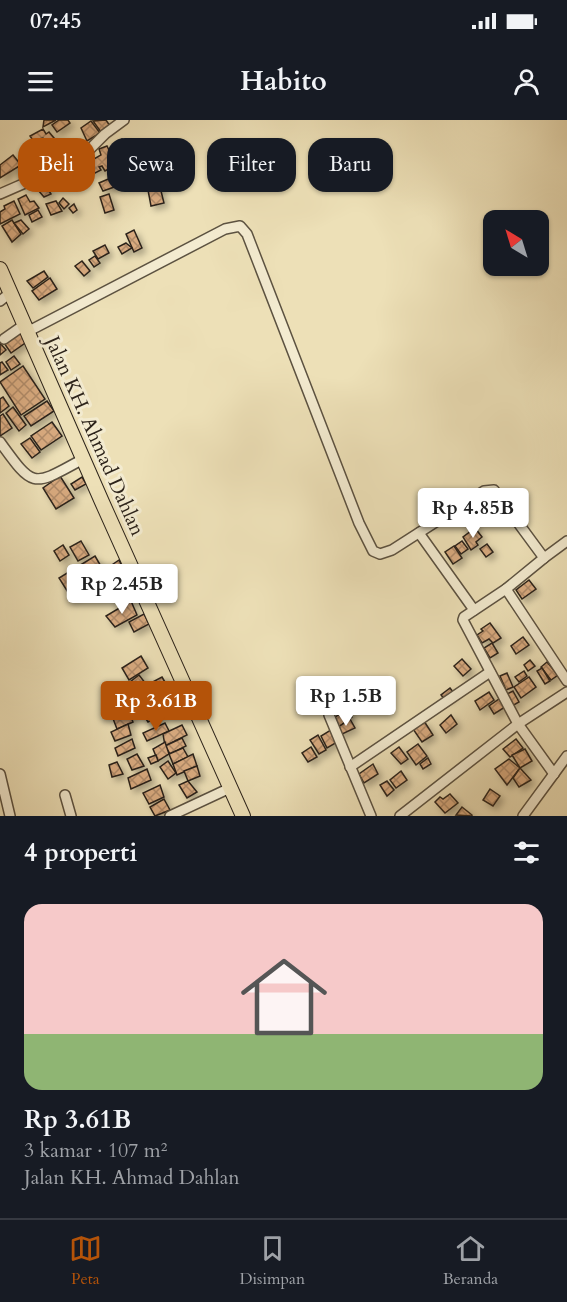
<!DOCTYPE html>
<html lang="id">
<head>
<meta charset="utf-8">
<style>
  body { margin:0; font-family:Cardo,serif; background:#242831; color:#f1f3f6; height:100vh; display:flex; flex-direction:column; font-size:22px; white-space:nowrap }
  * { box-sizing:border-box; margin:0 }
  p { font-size:20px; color:#9ea1a6 }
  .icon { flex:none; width:33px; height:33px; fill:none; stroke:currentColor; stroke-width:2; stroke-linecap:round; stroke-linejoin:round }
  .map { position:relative; height:696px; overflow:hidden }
  .panel { display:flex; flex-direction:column; background:#171b24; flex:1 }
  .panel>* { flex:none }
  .banner { position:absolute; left:18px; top:18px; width:531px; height:54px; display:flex; gap:12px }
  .needle { width:39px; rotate:322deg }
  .fabs { position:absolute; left:483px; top:90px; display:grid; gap:12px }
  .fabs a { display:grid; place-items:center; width:66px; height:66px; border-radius:12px; background:#171b24; box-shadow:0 2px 4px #0004; font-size:30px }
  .price { position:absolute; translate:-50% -51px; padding:0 14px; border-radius:6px; background:#fff; color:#222; font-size:20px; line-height:39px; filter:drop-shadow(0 2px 3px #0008) }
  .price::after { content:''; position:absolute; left:50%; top:36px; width:18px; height:14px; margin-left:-9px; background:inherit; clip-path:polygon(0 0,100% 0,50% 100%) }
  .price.current { background:#b45309; color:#fff }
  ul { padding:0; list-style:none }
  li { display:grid; align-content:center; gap:12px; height:318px; padding:0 24px }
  li span { display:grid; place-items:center; height:186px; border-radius:18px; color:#555 }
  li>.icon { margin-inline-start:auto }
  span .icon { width:108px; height:108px; fill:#fffc; stroke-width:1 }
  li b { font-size:26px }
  h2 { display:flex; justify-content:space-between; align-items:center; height:72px; padding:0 24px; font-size:26px }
  .tag { padding:0 21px; border-radius:18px; background:#171b24; box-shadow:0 2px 4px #0004; font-size:21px; line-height:54px }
  .tag.current { background:#b45309; color:#fff }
  .status { display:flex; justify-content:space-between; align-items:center; height:42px; padding:0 30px; background:#171b24; direction:ltr }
  .status svg { height:16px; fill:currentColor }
  header { display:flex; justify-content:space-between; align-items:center; height:78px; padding:0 24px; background:#171b24; font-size:27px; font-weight:800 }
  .tabs { display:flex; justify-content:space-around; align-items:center; height:84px; border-top:2px solid #363941; background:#171b24; font-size:16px; color:#9ea1a6 }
  .tabs a { display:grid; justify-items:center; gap:3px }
  .tabs .current { color:#b45309 }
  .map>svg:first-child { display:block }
  .building { fill:url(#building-cross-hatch); stroke:#2c231a; stroke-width:1.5; filter:url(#shadow) }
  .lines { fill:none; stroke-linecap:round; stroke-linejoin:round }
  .minor-casing { stroke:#5c5241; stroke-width:12 }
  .highway-casing { stroke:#2c231a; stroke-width:16 }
  .minor { stroke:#f3ebd0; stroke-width:9 }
  .highway { stroke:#ede0b7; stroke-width:14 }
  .labels { text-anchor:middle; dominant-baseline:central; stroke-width:6; stroke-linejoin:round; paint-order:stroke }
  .street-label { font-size:20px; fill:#2c231a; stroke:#f3ebd0 }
</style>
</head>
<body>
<div class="status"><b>07:45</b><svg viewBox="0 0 49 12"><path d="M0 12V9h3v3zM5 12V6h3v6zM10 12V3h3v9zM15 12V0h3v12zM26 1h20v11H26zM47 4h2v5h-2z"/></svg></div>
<header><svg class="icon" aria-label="menu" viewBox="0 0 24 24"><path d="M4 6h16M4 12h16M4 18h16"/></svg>Habito<svg class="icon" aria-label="person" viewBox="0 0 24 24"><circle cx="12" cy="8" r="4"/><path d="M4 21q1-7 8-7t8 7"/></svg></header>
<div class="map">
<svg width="567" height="696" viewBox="0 0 567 696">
  <defs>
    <pattern id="building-cross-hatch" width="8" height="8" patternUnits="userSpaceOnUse" patternTransform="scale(1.5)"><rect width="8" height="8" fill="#d8aa7f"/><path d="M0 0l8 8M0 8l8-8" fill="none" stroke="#af8a67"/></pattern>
    <filter id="shadow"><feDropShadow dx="4" dy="4" stdDeviation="3" flood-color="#0004"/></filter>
  </defs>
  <rect width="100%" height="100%" fill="#ede0b7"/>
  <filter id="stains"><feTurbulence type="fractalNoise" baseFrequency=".00333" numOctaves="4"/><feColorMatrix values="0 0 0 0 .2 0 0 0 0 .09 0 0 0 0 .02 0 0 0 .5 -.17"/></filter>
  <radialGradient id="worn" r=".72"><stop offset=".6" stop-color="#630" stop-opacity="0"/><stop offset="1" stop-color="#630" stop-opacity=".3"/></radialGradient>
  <g class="building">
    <polygon points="44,0 56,0 43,7"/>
    <polygon points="59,0 68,0 70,3 57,12 52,5"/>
    <polygon points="106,0 110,6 101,12 93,1"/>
    <polygon points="91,1 100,13 87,21 81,8"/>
    <polygon points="43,9 46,14 49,12 54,18 45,21 43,18 39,19 42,23 37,26 30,16"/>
    <polygon points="122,19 129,26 116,37 109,30 114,26 118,30 120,28 116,25"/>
    <polygon points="51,20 59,32 48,39 40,28"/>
    <polygon points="107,26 116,45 105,51 102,46 99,47 101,50 93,54 87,43 101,35 99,29"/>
    <polygon points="13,35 21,45 0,58 0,45"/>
    <polygon points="155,42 160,64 146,67 141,45"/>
    <polygon points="113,57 117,66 103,71 99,63"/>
    <polygon points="46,66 51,74 44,77 38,70"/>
    <polygon points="160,67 164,83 151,86 148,70"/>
    <polygon points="109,74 114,90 105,93 100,77"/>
    <polygon points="26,75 30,82 34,81 39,88 25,95 18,79"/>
    <polygon points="63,78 69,84 64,89 59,83"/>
    <polygon points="14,81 20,94 0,104 0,92 5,89 4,86"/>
    <polygon points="56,81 62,91 51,95 46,84"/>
    <polygon points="74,84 77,90 73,93 69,88"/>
    <polygon points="38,90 42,97 32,102 29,95"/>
    <polygon points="12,100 21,114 12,122 2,106"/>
    <polygon points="21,100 29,109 23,114 14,103"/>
    <polygon points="134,110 142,128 134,132 126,114"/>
    <polygon points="126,123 132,128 122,134 118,127"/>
    <polygon points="105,125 109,133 98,139 93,131"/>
    <polygon points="95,136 100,143 94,147 89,140"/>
    <polygon points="82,141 90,151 84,156 75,146"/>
    <polygon points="44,151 48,157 33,168 27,161"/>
    <polygon points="50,158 57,169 39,180 32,171"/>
    <polygon points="21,211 28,221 11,233 4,223"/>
    <polygon points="0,223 6,230 0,235"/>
    <polygon points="14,236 20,244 11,250 6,242"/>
    <polygon points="2,242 8,250 0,255 0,243"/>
    <polygon points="23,246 45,279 21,295 0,262"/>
    <polygon points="3,277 9,286 0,293 0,279"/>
    <polygon points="47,281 54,291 31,306 24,296"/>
    <polygon points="13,287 26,305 19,311 6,293"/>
    <polygon points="3,294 12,308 0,316 0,296"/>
    <polygon points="52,302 62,316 41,330 31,316"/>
    <polygon points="30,318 40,332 32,338 21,324"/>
    <polygon points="60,356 74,378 56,389 43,368"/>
    <polygon points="82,357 86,364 75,370 71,364"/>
    <polygon points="475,408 482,417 476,422 478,425 471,430 463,417"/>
    <polygon points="81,421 89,435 78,441 70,427"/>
    <polygon points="462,421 468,429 461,434 455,426"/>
    <polygon points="487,424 493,432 486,437 480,429"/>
    <polygon points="63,425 69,435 60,441 54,431"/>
    <polygon points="454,426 462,438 453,444 445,432"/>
    <polygon points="95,436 106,455 71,477 59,458"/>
    <polygon points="119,440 129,461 116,466 106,449"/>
    <polygon points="529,460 536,469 522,479 516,470"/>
    <polygon points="131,481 137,495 115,507 106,496"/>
    <polygon points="144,494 149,504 134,512 129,502"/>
    <polygon points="490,503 501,518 493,523 489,519 482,523 477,515 483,511 481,509"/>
    <polygon points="523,517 529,525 516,534 511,526"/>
    <polygon points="492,523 498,533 490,538 484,528"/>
    <polygon points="141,536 148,548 129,560 122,548"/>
    <polygon points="462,539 471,549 463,556 454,546"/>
    <polygon points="530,540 535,546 528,551 524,545"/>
    <polygon points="547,542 558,555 551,560 541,547"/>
    <polygon points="542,548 550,561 545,564 537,551"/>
    <polygon points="524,551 527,556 519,562 515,557"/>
    <polygon points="507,553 513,567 506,570 500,556"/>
    <polygon points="139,555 146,564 136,571 130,562"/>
    <polygon points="162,557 169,569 155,576 147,565"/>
    <polygon points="529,557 536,567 521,578 514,567"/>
    <polygon points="147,568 151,575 142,581 138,573"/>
    <polygon points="450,568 454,573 445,580 441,575"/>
    <polygon points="513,571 519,582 512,586 505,575"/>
    <polygon points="166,572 170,580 164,582 160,574"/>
    <polygon points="489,572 494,580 480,590 475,581"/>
    <polygon points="121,578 128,589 115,595 110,583"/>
    <polygon points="178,578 183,587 171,593 166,584"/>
    <polygon points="499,579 505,587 494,594 489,586"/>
    <polygon points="160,585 164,593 156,596 152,589"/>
    <polygon points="150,588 155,598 148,602 142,593"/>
    <polygon points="128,589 133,602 117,609 112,596"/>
    <polygon points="347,589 352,597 337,608 331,600"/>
    <polygon points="451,595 457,604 446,613 440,605"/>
    <polygon points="350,599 355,608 340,615 337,608"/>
    <polygon points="424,601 433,615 422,622 413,609"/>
    <polygon points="165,603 169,611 147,621 143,613"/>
    <polygon points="128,604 131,615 115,621 111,612"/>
    <polygon points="182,605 187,615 165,626 163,614"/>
    <polygon points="334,608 339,621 327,628 321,616"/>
    <polygon points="318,615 326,630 319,634 310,620"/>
    <polygon points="182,618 186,626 170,634 165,626"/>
    <polygon points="132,619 135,628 118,636 115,628"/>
    <polygon points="516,619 523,628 510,637 503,629"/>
    <polygon points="165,622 169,634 158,641 153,629"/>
    <polygon points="418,624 427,636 416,645 407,632"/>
    <polygon points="311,627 317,637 308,642 302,633"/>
    <polygon points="399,627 408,639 401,644 391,633"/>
    <polygon points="183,628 188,637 173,644 169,634"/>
    <polygon points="525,629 532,641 520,648 512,635"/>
    <polygon points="137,634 144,646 132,650 127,639"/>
    <polygon points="193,634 197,646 177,655 173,644"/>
    <polygon points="156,635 158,641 151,644 148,638"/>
    <polygon points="428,638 431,644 423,649 420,644"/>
    <polygon points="509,639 520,648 507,665 495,649"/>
    <polygon points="168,641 176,653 168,659 160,647"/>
    <polygon points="117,642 123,654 112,657 109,645"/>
    <polygon points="373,644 378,654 364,663 359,654"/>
    <polygon points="197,646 200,656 188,661 184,651"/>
    <polygon points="520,648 531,660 519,667 513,658"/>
    <polygon points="147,649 151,660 131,669 128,658"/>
    <polygon points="401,651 407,660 396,668 390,660"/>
    <polygon points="188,661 197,672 187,678 179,665"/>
    <polygon points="387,661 394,670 387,676 380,665"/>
    <polygon points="160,665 164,677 149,684 143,673"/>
    <polygon points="490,669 500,676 493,686 483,680"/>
    <polygon points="450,674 458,683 445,693 435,682 440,677 443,679"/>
    <polygon points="164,679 170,690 155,696 150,687"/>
    <polygon points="462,687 472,695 472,696 456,695"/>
  </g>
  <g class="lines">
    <defs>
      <g id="minor">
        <polyline points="0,74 80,39 105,14 124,0"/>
        <polyline points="0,181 10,173"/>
        <polyline points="27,212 225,109 240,106 247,114 359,403 373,431 380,434 392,430 484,371 494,370 544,438 567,421"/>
        <polyline points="4,219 24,205"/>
        <path d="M0 322C34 369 32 367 83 339"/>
        <polyline points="419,413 474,490"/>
        <polyline points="544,438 506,469 464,497 463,500 518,604 554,654"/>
        <polyline points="506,469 567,561"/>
        <polyline points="329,595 371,696"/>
        <polyline points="350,647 490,552"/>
        <polyline points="0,654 10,696"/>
        <polyline points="65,675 71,696"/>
        <polyline points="170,696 230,668"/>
        <polyline points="400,696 518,604 567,572"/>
        <polyline points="523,696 567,636"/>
      </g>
      <polyline id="highway" points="0,149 102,382 243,696"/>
    </defs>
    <use href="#minor" class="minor-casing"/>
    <use href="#highway" class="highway-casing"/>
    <use href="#minor" class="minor"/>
    <use href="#highway" class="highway"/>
  </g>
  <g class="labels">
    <g class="street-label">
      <text transform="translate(95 316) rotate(66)">Jalan KH. Ahmad Dahlan</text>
    </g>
  </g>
  <rect width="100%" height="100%" filter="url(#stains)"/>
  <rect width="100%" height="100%" fill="url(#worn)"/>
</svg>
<div class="fabs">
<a><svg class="needle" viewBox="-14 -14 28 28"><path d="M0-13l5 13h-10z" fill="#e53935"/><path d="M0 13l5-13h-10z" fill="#9ea1a6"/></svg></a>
</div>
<b class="price" style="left:473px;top:419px">Rp 4.85B</b>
<b class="price" style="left:122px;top:495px">Rp 2.45B</b>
<b class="price" style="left:346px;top:607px">Rp 1.5B</b>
<b class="price current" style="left:156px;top:612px">Rp 3.61B</b>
<div class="banner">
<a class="tag current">Beli</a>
<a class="tag">Sewa</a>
<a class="tag">Filter</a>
<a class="tag">Baru</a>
</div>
</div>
<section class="panel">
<h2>4 properti<svg class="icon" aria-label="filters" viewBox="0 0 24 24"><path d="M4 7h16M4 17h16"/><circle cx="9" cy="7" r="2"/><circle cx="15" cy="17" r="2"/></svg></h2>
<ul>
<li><span style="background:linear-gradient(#f6c9c9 70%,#8fb573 0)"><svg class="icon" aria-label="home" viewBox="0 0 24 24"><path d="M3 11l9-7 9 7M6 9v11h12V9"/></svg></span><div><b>Rp 3.61B</b><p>3 kamar · 107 m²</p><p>Jalan KH. Ahmad Dahlan</p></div></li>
</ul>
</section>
<nav class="tabs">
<a class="current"><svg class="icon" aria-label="map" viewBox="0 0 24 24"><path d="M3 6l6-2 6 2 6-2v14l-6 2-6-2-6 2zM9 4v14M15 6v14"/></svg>Peta</a>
<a><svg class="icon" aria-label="saved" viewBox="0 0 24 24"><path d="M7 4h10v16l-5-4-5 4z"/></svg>Disimpan</a>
<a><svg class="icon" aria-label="home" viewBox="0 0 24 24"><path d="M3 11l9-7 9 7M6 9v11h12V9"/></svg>Beranda</a>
</nav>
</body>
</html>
